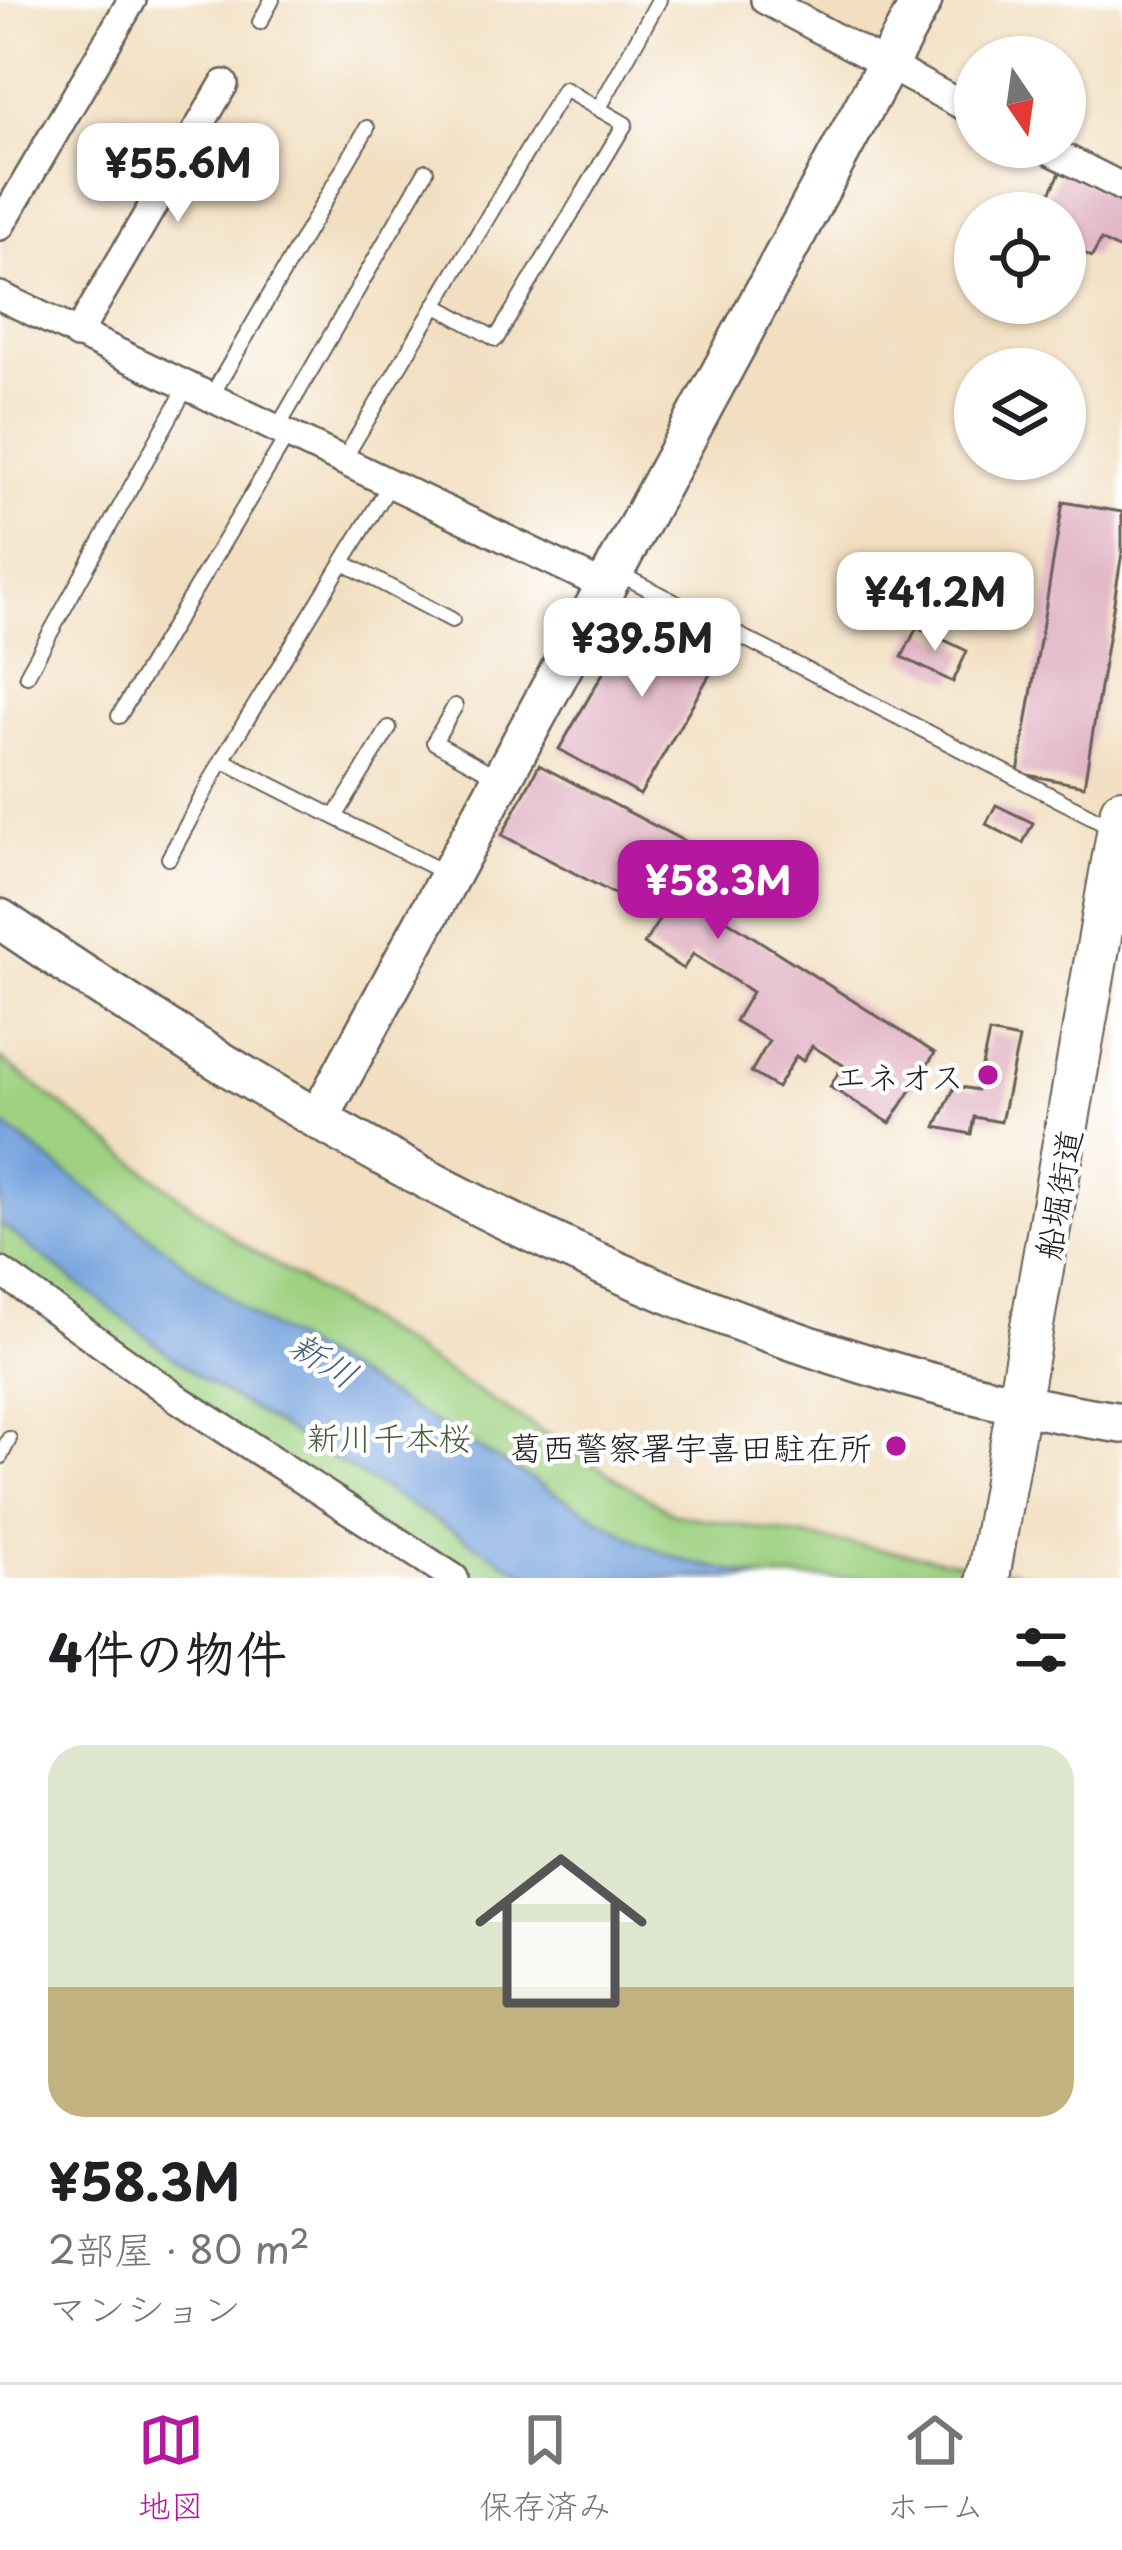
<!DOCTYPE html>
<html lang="ja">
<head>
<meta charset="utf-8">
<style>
  body { margin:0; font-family:"Playpen Sans","Klee One",sans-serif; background:#f6f6f6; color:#202124; height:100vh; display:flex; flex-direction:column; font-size:45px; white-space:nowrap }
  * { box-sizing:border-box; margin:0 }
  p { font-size:39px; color:#757577 }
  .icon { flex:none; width:66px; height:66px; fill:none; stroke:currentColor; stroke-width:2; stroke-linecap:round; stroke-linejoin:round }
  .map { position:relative; height:1578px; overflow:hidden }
  .panel { display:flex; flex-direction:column; background:#fff; flex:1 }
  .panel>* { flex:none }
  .needle { width:78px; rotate:167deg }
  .tools { position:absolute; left:954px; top:36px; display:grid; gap:24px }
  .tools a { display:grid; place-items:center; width:132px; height:132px; border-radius:50%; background:#fff; box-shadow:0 3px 9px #0004; font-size:60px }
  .price { position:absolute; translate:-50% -102px; padding:0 27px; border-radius:24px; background:#fff; color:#222; font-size:39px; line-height:78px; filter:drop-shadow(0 3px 6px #0008) }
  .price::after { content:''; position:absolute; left:50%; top:72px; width:36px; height:27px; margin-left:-18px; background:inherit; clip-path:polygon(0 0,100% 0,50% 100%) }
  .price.active { background:#b5179e; color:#fff }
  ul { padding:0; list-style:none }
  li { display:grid; align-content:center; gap:24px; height:636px; padding:0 48px }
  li+li { border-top:3px solid #e0e0e0 }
  li span { display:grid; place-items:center; height:372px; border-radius:36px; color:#555 }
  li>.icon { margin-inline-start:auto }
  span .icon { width:216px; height:216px; fill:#fffc; stroke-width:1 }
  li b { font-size:51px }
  h2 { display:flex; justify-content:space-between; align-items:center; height:144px; padding:0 48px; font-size:51px }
  .tab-bar { display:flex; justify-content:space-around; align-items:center; height:168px; border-top:3px solid #e0e0e0; background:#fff; font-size:33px; color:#757577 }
  .tab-bar a { display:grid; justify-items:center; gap:6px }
  .tab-bar .active { color:#b5179e }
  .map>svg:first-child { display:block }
  .green { fill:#9ed181; stroke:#5d764e; stroke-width:3 }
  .water { fill:#74a2dd; stroke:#485f7c; stroke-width:3 }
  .building { fill:#dfadc0 }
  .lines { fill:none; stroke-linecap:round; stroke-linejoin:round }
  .lane-casing { stroke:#676056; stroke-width:18 }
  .street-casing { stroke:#676056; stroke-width:32 }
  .secondary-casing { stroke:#676056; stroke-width:44 }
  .primary-casing { stroke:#676056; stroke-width:46 }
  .lane { stroke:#fff; stroke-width:14 }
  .street { stroke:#fff; stroke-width:27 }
  .secondary { stroke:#fff; stroke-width:39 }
  .primary { stroke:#fff; stroke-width:42 }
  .poi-dot { fill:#b5179e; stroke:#fff; stroke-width:4.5 }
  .labels { text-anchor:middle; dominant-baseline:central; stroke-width:9; stroke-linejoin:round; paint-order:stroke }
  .poi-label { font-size:33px; fill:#1c1c1c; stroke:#fff; text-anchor:end }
  .street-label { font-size:33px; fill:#1c1c1c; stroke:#fff }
  .park-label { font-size:33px; fill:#4a5b3f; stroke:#fff }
  .water-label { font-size:36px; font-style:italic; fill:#485f7c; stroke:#fff }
</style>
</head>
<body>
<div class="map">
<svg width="1122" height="1578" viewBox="0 0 1122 1578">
  <rect width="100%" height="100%" fill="#fff"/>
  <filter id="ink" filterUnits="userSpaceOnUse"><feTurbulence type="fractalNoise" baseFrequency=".00833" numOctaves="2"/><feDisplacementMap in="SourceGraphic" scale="24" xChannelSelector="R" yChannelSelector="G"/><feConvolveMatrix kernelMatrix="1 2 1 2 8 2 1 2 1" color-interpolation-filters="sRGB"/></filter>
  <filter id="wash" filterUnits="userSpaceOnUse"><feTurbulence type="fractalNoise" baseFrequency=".004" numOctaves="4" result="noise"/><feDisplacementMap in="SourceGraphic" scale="48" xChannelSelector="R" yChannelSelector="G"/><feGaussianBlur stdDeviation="2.7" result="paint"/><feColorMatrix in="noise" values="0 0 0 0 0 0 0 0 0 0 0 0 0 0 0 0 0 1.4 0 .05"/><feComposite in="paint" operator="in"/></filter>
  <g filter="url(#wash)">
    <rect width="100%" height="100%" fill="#f2dfc1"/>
    <polygon class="green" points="0,1058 236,1240 674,1514 1051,1578 454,1578 0,1271"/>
    <polygon class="water" points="0,1122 257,1319 641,1543 685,1561 762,1578 533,1578 491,1554 203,1380 0,1224"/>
    <g id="blocks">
      <g class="building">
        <polygon points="1061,171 1122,203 1122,251 1101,240 1092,257 1065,243 1065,213 1003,213 1011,196 1041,211"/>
        <polygon points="1063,502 1122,512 1122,553 1084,786 1018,773"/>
        <polygon points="643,604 724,650 640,795 559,749"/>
        <polygon points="917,627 967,651 953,682 902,657"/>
        <polygon points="539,765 718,859 697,901 935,1053 890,1123 830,1087 843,1065 812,1046 803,1061 796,1056 777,1088 751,1072 769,1041 735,1021 752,992 693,954 683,969 644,944 660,918 502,835"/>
        <polygon points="996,805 1033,823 1023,843 986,824"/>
        <polygon points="989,1033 1019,1039 1001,1122 974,1117 971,1134 936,1127 955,1086 977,1090"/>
      </g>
    </g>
  </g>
  <g filter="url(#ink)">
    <use href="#blocks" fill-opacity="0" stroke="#676056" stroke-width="3"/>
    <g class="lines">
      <defs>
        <g id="lane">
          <polyline points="260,22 272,0"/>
          <polyline points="599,108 659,0"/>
          <polyline points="209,400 367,128"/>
          <polyline points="278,427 426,171"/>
          <polyline points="344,459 564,89 625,124 496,339 435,305"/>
          <polyline points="344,563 452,620"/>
          <polyline points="616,572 1114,828"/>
          <polyline points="27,675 186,388"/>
          <polyline points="455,706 434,742 498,777"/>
          <polyline points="119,716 289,433"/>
          <polyline points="222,760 447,874"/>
          <polyline points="335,817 389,728"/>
          <polyline points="169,858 222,760 391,483"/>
          <polyline points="0,1457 9,1439"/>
        </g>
        <g id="street">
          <polyline points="765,0 975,112"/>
          <polyline points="1043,147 1122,187"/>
          <polyline points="0,226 132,0"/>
          <polyline points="0,296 604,586"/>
          <polyline points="77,335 224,84"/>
          <polyline points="0,1271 180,1400 454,1578"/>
        </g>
        <g id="secondary">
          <path d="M0 919C332 1145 718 1363 1122 1423"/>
          <polyline points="320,1116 922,0"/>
        </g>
        <polyline id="primary" points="988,1578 1122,810"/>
      </defs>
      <use href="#lane" class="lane-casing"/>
      <use href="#street" class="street-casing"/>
      <use href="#secondary" class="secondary-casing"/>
      <use href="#primary" class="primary-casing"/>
      <use href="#lane" class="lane"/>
      <use href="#street" class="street"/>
      <use href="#secondary" class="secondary"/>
      <use href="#primary" class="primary"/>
    </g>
  </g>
  <g class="poi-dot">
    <circle cx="988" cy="1075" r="12"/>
    <circle cx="896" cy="1446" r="12"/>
  </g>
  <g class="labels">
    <g class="poi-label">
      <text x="964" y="1075">エネオス</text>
      <text x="872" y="1446">葛西警察署宇喜田駐在所</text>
    </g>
    <g class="street-label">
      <text transform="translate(1057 1194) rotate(-80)">船堀街道</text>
    </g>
    <g class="park-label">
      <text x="389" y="1436">新川千本桜</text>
    </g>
    <g class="water-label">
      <text transform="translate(325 1358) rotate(32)">新川</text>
    </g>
  </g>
</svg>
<div class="tools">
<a><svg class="needle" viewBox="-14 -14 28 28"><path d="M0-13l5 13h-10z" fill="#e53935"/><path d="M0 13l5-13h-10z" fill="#757577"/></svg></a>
<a><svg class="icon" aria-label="locate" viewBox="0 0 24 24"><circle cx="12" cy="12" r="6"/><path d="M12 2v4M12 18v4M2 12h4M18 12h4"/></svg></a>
<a><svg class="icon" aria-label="layers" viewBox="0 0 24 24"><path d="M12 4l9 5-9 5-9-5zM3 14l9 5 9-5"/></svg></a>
</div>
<b class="price" style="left:178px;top:225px">¥55.6M</b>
<b class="price" style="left:935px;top:654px">¥41.2M</b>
<b class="price" style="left:642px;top:700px">¥39.5M</b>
<b class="price active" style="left:718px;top:942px">¥58.3M</b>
</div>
<section class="panel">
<h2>4件の物件<svg class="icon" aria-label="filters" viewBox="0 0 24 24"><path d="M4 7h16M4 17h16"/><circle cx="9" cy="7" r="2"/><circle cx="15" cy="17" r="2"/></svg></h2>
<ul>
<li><span style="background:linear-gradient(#dfe7d0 65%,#c2b280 0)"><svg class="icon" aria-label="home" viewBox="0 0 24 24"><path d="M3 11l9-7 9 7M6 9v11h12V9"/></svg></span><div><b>¥58.3M</b><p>2部屋 · 80 m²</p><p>マンション</p></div></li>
</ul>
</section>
<nav class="tab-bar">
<a class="active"><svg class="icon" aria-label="map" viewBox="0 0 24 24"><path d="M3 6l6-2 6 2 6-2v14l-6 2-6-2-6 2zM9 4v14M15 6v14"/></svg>地図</a>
<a><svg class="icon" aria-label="saved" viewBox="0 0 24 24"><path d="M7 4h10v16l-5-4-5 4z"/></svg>保存済み</a>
<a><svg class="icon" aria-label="home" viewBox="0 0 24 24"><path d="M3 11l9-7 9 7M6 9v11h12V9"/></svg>ホーム</a>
</nav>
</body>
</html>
